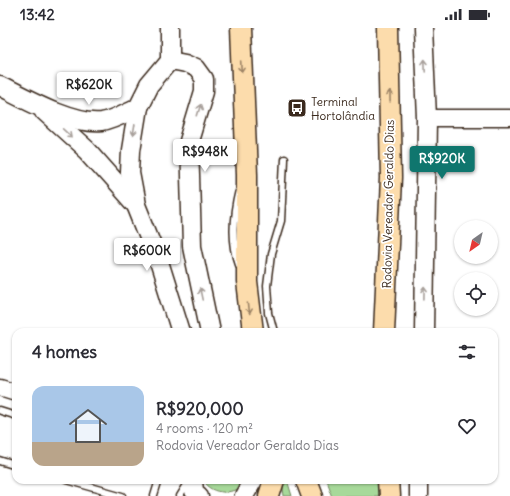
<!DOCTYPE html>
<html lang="en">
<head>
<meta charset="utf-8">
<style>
  body { margin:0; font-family:Delius,sans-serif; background:#f7f7f7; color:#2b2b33; height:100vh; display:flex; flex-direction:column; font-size:15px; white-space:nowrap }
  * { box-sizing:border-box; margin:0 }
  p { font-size:13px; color:#7c7c81 }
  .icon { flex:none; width:22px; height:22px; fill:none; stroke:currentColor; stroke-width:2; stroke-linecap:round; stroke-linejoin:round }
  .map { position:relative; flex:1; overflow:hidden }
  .sheet { position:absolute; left:12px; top:300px; width:486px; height:156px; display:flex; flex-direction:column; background:#fff; border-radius:12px; box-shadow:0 1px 3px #0004 }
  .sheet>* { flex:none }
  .needle { width:26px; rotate:214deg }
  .fabs { position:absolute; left:454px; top:192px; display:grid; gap:8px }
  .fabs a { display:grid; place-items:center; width:44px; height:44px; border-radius:50%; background:#fff; box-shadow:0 1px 3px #0004; font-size:20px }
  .price { position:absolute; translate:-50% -34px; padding:0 9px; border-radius:4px; background:#fff; color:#222; font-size:13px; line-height:26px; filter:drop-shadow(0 1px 2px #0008) }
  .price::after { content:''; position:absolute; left:50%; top:24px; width:12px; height:9px; margin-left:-6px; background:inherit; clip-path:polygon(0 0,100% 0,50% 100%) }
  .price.selected { background:#0f766e; color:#fff }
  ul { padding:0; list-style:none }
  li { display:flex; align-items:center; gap:12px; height:100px; padding:0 20px }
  li span { display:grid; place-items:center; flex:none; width:112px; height:80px; border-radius:12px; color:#555 }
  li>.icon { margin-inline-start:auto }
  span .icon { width:48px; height:48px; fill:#fffc; stroke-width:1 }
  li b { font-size:17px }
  h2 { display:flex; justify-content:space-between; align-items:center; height:48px; padding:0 20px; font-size:17px }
  .status { display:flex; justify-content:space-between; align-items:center; height:28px; padding:0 20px; background:#fff; direction:ltr }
  .status svg { height:11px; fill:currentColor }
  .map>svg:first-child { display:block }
  .green { fill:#a7d99a; stroke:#71825c }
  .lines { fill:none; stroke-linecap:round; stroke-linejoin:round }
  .service-casing { stroke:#3b2a1e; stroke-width:9 }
  .tertiary-casing { stroke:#3b2a1e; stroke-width:19 }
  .secondary-casing { stroke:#3b2a1e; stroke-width:21 }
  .primary-casing { stroke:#3b2a1e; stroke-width:23 }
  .service { stroke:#fff; stroke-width:6 }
  .tertiary { stroke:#fff; stroke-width:16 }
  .secondary { stroke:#fff; stroke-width:18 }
  .primary { stroke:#fcdcac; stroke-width:20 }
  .oneway { stroke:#a79f9a }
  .oneway2 { stroke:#9c8365 }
  .labels { text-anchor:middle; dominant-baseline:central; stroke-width:3.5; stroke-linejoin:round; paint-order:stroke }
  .poi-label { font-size:12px; fill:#3b2a1e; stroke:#fff; text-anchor:start }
  .street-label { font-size:12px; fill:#3b2a1e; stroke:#fff }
</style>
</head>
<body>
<div class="status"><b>13:42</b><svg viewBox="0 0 49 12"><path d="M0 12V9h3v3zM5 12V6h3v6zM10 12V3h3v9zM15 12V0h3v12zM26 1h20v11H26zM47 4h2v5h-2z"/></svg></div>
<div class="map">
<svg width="510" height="468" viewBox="0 0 510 468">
  <rect width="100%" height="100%" fill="#fff"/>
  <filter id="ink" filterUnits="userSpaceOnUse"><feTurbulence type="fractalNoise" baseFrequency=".025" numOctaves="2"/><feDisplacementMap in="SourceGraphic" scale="8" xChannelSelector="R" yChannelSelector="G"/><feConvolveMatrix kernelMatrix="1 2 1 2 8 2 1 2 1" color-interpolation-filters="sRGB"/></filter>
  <g filter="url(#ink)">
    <g class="green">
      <path d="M203 452H247C236 468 213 468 203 452Z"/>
      <polygon points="282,452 287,452 292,468 284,468"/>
      <polygon points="326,452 378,452 379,464 377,468 332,468"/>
    </g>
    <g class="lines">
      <defs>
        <g id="service">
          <path d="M239 162C233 186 231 214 239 236"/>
          <polyline points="274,304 269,285 267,258 271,226 281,193 284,131"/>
          <polyline points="0,383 16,388"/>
          <polyline points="0,433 16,438"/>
          <polyline points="66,452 123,468"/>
          <polyline points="154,468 159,452"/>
          <polyline points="180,468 188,455"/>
        </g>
        <g id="tertiary">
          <polyline points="427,90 510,90"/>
          <polyline points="0,359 16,364"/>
        </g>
        <g id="secondary">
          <polyline points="170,0 170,32 149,57 138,79 131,122 130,145 136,177 160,237 181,304"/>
          <polyline points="423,0 427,90 424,304"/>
          <polyline points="170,32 185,35 196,40 204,51 204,63 189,113 192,218 210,304"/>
          <path d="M0 58C26 71 72 97 101 94 114 92 127 84 138 79"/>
          <polyline points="44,83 87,122 135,176"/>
          <polyline points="193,452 194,464 199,468"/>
          <polyline points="418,452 418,468"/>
          <polyline points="244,468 253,452"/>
        </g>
        <g id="primary">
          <polyline points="241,0 247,147 247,254 253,304"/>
          <polyline points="384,304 391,150 388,0"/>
          <polyline points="306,452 312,468"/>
          <polyline points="388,452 389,468"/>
          <polyline points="269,468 274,452"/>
        </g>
      </defs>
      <use href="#service" class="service-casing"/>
      <use href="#tertiary" class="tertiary-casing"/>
      <use href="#secondary" class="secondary-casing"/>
      <use href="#primary" class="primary-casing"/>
      <use href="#service" class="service"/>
      <use href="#tertiary" class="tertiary"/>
      <use href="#secondary" class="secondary"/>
      <use href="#primary" class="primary"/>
    </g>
    <defs><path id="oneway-shaft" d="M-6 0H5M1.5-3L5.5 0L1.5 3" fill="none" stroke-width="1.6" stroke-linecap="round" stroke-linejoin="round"/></defs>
    <g class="oneway">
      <use href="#oneway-shaft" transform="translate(425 37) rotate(-92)"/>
      <use href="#oneway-shaft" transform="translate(199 82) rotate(-73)"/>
      <use href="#oneway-shaft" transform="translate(134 102) rotate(99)"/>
      <use href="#oneway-shaft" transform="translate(68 105) rotate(43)"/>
      <use href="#oneway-shaft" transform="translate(425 265) rotate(-89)"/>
      <use href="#oneway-shaft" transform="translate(201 266) rotate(-102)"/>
    </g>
    <g class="oneway2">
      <use href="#oneway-shaft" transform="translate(242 39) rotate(87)"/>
      <use href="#oneway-shaft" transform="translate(390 69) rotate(-91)"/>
      <use href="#oneway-shaft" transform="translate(249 281) rotate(84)"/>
    </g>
  </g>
  <defs>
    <symbol id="bus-square" viewBox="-11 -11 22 22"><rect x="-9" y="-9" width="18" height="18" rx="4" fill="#3b2a1e" stroke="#fff"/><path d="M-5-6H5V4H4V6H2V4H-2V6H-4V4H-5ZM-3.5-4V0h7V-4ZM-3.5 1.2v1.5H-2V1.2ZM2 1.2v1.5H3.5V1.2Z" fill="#fff"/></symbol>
  </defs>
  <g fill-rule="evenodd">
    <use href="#bus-square" x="286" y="69" width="22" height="22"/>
  </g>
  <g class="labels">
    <g class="poi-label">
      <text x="311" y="73">Terminal<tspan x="311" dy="14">Hortolândia</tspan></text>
    </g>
    <g class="street-label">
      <text transform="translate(388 176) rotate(-89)">Rodovia Vereador Geraldo Dias</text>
    </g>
  </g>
</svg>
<div class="fabs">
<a><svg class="needle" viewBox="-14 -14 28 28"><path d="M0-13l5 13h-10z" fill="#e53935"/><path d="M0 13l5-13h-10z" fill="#7c7c81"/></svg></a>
<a><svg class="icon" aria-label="locate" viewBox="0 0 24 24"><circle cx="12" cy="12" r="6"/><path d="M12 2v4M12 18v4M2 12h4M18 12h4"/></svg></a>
</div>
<b class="price" style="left:89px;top:78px">R$620K</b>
<b class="price" style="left:205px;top:145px">R$948K</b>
<b class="price selected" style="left:442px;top:152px">R$920K</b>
<b class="price" style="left:147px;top:244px">R$600K</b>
<section class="sheet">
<h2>4 homes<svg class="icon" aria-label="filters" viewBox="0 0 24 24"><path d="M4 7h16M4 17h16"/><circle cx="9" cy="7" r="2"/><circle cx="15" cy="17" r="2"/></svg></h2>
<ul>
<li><span style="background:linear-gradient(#a9c7e8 70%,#b9a48a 0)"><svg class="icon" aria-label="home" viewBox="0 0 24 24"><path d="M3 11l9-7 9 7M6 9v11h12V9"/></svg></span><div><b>R$920,000</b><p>4 rooms · 120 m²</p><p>Rodovia Vereador Geraldo Dias</p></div><svg class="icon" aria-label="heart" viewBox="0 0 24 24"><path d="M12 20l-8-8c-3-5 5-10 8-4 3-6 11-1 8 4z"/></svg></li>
</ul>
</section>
</div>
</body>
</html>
